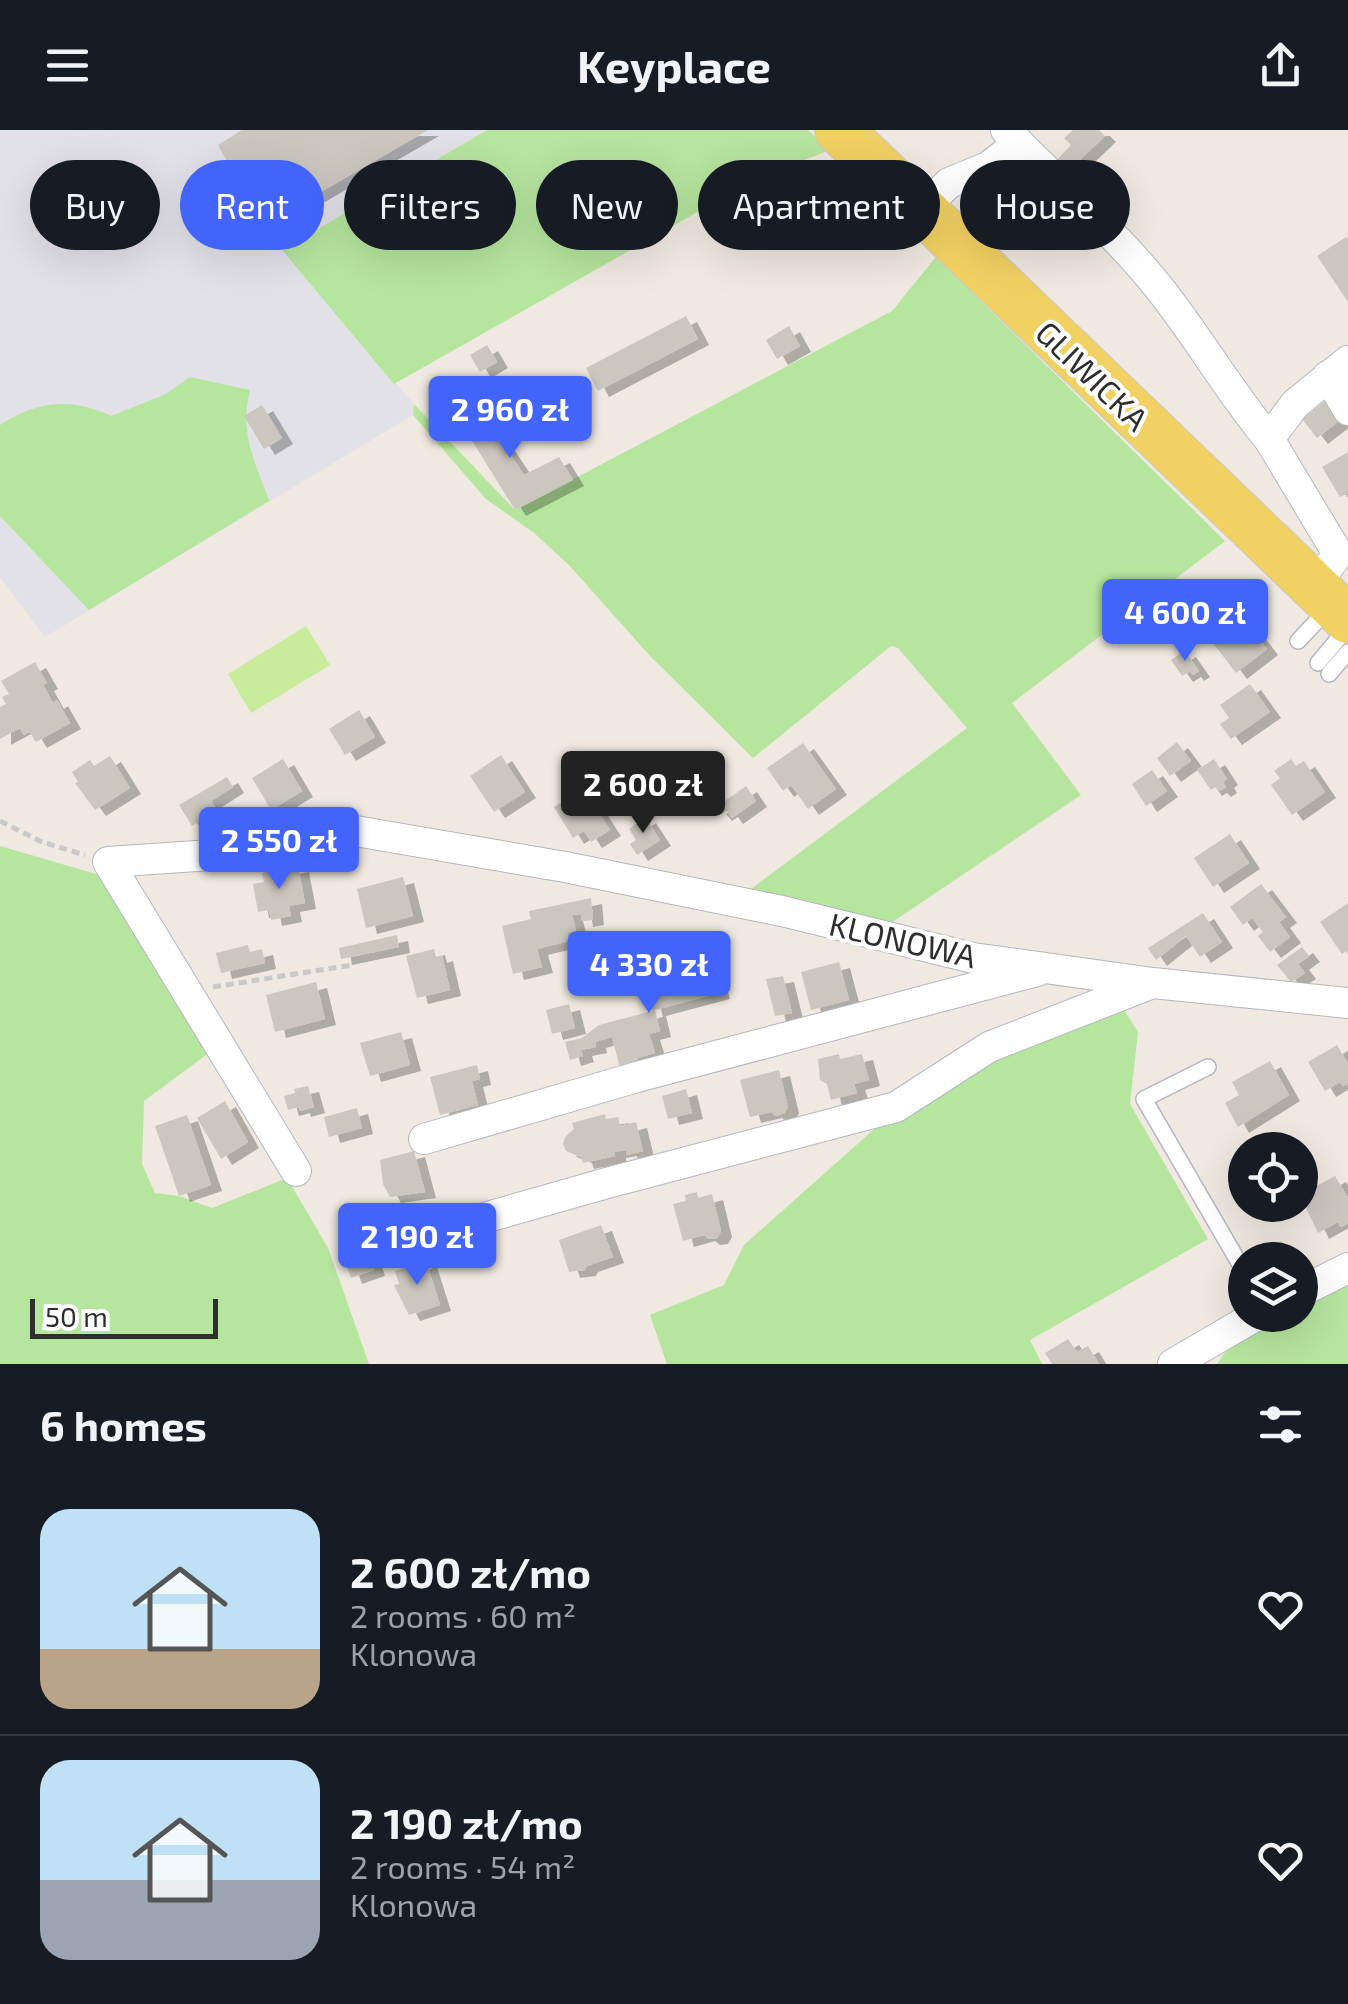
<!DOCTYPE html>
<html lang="en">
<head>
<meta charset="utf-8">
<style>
  body { margin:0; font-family:"Exo 2",sans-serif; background:#20242c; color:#f1f3f6; height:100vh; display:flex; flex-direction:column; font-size:38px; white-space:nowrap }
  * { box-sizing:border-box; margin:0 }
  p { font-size:32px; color:#9ea1a6 }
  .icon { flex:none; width:55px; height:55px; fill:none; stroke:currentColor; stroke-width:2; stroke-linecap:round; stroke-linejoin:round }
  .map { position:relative; height:1234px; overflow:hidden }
  .panel { display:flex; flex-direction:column; background:#171b24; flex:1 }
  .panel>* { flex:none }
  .guide { position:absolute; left:30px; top:30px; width:1290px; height:90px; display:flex; gap:20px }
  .fabs { position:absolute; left:1228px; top:1002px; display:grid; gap:20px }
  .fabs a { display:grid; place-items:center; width:90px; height:90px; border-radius:50%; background:#171b24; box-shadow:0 10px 40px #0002; font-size:50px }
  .scale { position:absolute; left:30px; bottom:25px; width:188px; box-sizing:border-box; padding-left:10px; border:5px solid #2e2e2e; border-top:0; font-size:28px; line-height:35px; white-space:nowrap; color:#2e2e2e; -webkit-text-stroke:8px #fff; paint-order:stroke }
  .price { position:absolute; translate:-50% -85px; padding:0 22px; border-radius:10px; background:#4264fb; color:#fff; font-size:32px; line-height:65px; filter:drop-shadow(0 2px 5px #0008) }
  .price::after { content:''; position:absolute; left:50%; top:60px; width:30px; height:22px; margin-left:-15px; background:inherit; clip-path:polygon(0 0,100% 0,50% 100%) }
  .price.selected { background:#222; color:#fff }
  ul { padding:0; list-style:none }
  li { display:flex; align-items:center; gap:30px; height:250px; padding:0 40px }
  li+li { border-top:2px solid #363941 }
  li span { display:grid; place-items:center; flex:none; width:280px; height:200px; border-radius:30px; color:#555 }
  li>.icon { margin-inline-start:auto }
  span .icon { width:120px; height:120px; fill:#fffc; stroke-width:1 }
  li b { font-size:42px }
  h2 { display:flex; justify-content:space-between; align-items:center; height:120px; padding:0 40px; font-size:42px }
  .chip { padding:0 35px; border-radius:45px; background:#171b24; box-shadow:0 10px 40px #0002; font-size:35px; line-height:90px }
  .chip.selected { background:#4264fb; color:#fff }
  header { display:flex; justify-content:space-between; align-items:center; height:130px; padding:0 40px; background:#171b24; font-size:45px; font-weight:700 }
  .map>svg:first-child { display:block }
  .industrial { fill:#e3e1e8 }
  .green { fill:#b6e59e }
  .pitch { fill:#c9ec9a }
  .building { fill:#cbc7bf; filter:url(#shadow) }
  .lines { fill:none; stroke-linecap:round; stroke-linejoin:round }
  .service-casing { stroke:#b4b7c1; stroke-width:18 }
  .minor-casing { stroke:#b4b7c1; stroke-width:32 }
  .primary-casing { stroke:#c9c9c9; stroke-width:50 }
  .path { stroke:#c9c9c9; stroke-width:5; stroke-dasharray:8 5; stroke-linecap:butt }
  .service { stroke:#fff; stroke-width:15 }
  .minor { stroke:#fff; stroke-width:30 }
  .primary { stroke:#f2d163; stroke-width:48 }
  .labels { text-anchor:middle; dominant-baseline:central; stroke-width:8; stroke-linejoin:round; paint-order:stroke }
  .street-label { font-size:32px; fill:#2e2e2e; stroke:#fff }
</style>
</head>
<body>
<header><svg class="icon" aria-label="menu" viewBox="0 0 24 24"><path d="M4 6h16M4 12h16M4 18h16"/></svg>Keyplace<svg class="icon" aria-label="share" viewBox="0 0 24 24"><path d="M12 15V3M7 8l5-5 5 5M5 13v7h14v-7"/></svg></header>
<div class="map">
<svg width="1348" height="1234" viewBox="0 0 1348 1234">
  <defs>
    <filter id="shadow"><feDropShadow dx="11" dy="6" stdDeviation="0" flood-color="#0004"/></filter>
  </defs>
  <rect width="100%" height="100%" fill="#efe9e1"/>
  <polygon class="industrial" points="0,0 487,0 282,120 414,274 413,285 45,507 0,448"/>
  <g class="green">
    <polygon points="487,0 808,0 830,20 754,50 394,254 282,120"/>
    <polygon points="936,127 1225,411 1012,573 1081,665 885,797 743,765 967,598 898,518 891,516 753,628 650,526 569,435 534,403 486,369 413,285 414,274 515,380 892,181"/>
    <path d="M190 247 250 260C239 304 255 330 269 371L89 480 0 386V295C36 271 72 267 111 286L166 264Z"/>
    <polygon points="0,716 103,746 210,922 144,971 142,1034 155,1063 179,1066 212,1078 287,1048 328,1118 369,1234 0,1234"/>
    <polygon points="1119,872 1138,902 1130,974 1208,1109 1030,1210 1042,1234 667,1234 650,1185 724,1155 744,1115 881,993 1002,918"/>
    <path d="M1348 1145V1234H1217C1241 1199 1257 1185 1300 1185V1170Z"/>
  </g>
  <polygon class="pitch" points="306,496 330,535 251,583 228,544"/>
  <g class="building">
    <polygon points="242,0 428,0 262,96 218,15"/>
    <polygon points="1073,0 1099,0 1105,6 1066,43 1055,32 1071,15 1064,8"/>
    <polygon points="1346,107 1348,109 1348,172 1317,126"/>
    <polygon points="686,186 698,209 598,261 586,238"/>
    <polygon points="789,196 800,216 777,229 766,210"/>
    <polygon points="487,215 497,232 480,242 470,225"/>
    <polygon points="473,268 524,345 559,327 573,350 515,380 453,280"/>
    <polygon points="1329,268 1344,287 1317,308 1302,289"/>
    <polygon points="262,275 282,308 264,319 244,286"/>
    <polygon points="1348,322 1348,363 1340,367 1322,337"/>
    <polygon points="1244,489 1267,519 1236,543 1213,513"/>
    <polygon points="1185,521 1199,541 1193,545 1190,541 1182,546 1171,530"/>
    <polygon points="35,532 47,553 43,555 53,573 57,570 70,593 36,612 30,602 24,605 20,598 0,609 0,577 6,574 2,567 9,564 1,551"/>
    <polygon points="1250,554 1270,582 1231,609 1220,594 1229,588 1220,575"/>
    <polygon points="359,580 375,607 345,625 329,599"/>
    <polygon points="1177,612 1191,631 1170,646 1157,628"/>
    <polygon points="803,613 836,659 808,679 791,655 783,661 767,638"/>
    <polygon points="501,625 525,662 494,682 470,646"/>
    <polygon points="110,626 130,658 95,680 75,653 78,652 72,642 90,630 94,636"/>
    <polygon points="283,629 302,661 271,680 252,648"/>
    <polygon points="1214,629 1227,649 1223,652 1226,657 1220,661 1216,657 1211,660 1197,640"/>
    <polygon points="1291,629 1296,636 1304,631 1325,662 1292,685 1271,655 1280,648 1274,641"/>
    <polygon points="1152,640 1167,661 1146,676 1132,654"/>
    <polygon points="227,647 233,657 211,671 217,681 192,696 179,675"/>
    <polygon points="746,656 756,671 732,688 727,681 721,685 715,678"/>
    <polygon points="583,658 610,700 591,712 584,701 573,708 554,677"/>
    <polygon points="645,687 660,710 637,725 630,714 636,710 629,699"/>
    <polygon points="1230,704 1249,733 1213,757 1194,728"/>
    <polygon points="298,736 305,773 289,776 291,786 271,790 269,780 258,782 253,754 264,752 262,743"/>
    <polygon points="403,747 413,786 366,798 357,759"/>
    <polygon points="1261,754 1286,787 1279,792 1290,807 1270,822 1258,806 1263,802 1252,788 1243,795 1230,777"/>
    <polygon points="591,768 593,789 582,791 581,784 572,785 576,801 567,803 569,811 537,819 542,837 513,844 502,796 531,789 529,781"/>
    <polygon points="1348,773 1348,824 1346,821 1342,824 1320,792"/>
    <polygon points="1203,783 1222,812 1200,827 1186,806 1156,830 1148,818"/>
    <polygon points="397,805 399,817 341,829 339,818"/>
    <polygon points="248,815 250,822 262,819 265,833 221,843 216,823"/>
    <polygon points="1302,817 1309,826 1298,834 1305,843 1291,852 1277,835"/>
    <polygon points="434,819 436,827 442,825 450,860 417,868 406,826"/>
    <polygon points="628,826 632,841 587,853 583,838"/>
    <polygon points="710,829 719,863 655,880 660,901 649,904 655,923 637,928 639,932 620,938 612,907 595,912 596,917 581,920 583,926 570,930 565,912 582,908 599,895 652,881 647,861 666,856 668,864 680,861 674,839"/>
    <polygon points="839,832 849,870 811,880 801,842"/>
    <polygon points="783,846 792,883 775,886 766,849"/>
    <polygon points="316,852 325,889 275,902 266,865"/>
    <polygon points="569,874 575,898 552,904 546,880"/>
    <polygon points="401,902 410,935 370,946 360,913"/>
    <polygon points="1337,915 1348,934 1348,953 1343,956 1340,952 1325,961 1308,932"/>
    <polygon points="839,924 840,929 862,924 869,950 854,954 857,963 831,970 827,954 820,950 818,929"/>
    <polygon points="1270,931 1289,965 1238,997 1225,973 1239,965 1232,952"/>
    <polygon points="477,935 480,949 472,951 478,975 440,985 430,947"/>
    <polygon points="779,940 788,977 785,983 776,986 771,982 750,987 740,950"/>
    <polygon points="308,956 314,977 300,981 299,977 288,980 284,966 295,963 294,959"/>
    <polygon points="686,959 692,983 668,989 662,966"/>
    <polygon points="225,971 248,1012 221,1029 197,988"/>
    <polygon points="357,978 362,998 329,1007 324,987"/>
    <polygon points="605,984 606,989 618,987 620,996 636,992 643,1021 627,1025 626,1020 615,1022 615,1026 583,1033 581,1027 566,1021 563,1014 565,1007 574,999 572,993"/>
    <polygon points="187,985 211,1055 179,1066 155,996"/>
    <polygon points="414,1021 425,1062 390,1067 383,1054 380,1030"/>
    <polygon points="1335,1046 1348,1068 1348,1093 1341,1097 1338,1092 1318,1103 1300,1065"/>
    <polygon points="697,1062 698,1068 712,1064 721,1101 717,1108 709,1109 704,1105 683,1111 673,1074 686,1071 685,1065"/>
    <polygon points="601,1095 613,1127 587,1136 585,1140 569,1142 559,1110"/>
    <polygon points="366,1116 374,1140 351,1148 343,1125"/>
    <polygon points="426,1131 440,1175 409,1185 394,1155 399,1154 395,1141"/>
    <polygon points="1068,1209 1077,1222 1088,1216 1099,1234 1052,1234 1045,1223"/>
  </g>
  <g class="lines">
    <defs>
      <g id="service">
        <polyline points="1298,511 1330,477"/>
        <polyline points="1318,533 1348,497"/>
        <polyline points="1329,544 1348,522"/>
        <polyline points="1208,937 1144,969 1245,1143"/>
      </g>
      <g id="minor">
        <path d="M1006 0C1054 50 1107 95 1151 148 1194 199 1226 258 1269 309"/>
        <polyline points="921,80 949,53 988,37 1019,13"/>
        <polyline points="1328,246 1348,280"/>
        <polyline points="1314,456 1338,424 1269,309 1295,274 1348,231"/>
        <polyline points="424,1009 637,947 1037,841"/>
        <polyline points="296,1041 108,732 226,724 344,699 565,737 782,781 973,828 1153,853 1348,873"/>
        <polyline points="449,1098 607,1053 896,977 989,917 1150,854"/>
        <polyline points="1300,1162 1348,1138"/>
        <polyline points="1173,1234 1257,1185"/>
      </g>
      <polyline id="primary" points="839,0 1348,489"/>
    </defs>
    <use href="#service" class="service-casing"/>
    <use href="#minor" class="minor-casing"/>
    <use href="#primary" class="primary-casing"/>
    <g class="path">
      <polyline points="0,691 42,712 85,725"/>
      <polyline points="213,857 352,835"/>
    </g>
    <use href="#service" class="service"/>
    <use href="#minor" class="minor"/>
    <use href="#primary" class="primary"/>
  </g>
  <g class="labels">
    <g class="street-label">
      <text transform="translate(1093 245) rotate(44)">GLIWICKA</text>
      <text transform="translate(903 809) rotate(13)">KLONOWA</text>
    </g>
  </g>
</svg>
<div class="fabs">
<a><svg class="icon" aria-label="locate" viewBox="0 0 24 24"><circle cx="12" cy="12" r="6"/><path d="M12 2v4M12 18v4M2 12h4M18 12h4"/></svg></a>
<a><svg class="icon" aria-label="layers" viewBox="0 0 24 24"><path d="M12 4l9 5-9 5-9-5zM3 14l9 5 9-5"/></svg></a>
</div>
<div class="scale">50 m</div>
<b class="price" style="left:510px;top:331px">2 960 zł</b>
<b class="price" style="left:1185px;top:534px">4 600 zł</b>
<b class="price selected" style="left:643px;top:706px">2 600 zł</b>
<b class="price" style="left:279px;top:762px">2 550 zł</b>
<b class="price" style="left:649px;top:886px">4 330 zł</b>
<b class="price" style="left:417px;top:1158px">2 190 zł</b>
<div class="guide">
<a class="chip">Buy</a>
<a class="chip selected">Rent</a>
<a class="chip">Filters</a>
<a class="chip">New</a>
<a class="chip">Apartment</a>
<a class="chip">House</a>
</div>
</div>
<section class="panel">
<h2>6 homes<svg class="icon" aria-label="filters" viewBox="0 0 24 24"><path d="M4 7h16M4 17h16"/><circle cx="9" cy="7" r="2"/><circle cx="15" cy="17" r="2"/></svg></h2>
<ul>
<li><span style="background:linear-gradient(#bfe0f5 70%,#b9a48a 0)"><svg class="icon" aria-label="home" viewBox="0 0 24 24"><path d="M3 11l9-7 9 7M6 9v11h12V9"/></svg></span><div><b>2 600 zł/mo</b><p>2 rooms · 60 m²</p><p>Klonowa</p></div><svg class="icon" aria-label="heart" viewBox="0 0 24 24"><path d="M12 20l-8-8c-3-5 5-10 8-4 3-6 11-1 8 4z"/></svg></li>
<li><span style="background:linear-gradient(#bfe0f5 60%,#9aa5b1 0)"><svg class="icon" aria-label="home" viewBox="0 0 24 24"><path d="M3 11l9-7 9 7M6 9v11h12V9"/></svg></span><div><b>2 190 zł/mo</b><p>2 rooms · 54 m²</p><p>Klonowa</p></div><svg class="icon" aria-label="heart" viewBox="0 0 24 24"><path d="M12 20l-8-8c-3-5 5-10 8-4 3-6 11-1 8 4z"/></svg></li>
</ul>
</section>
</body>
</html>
